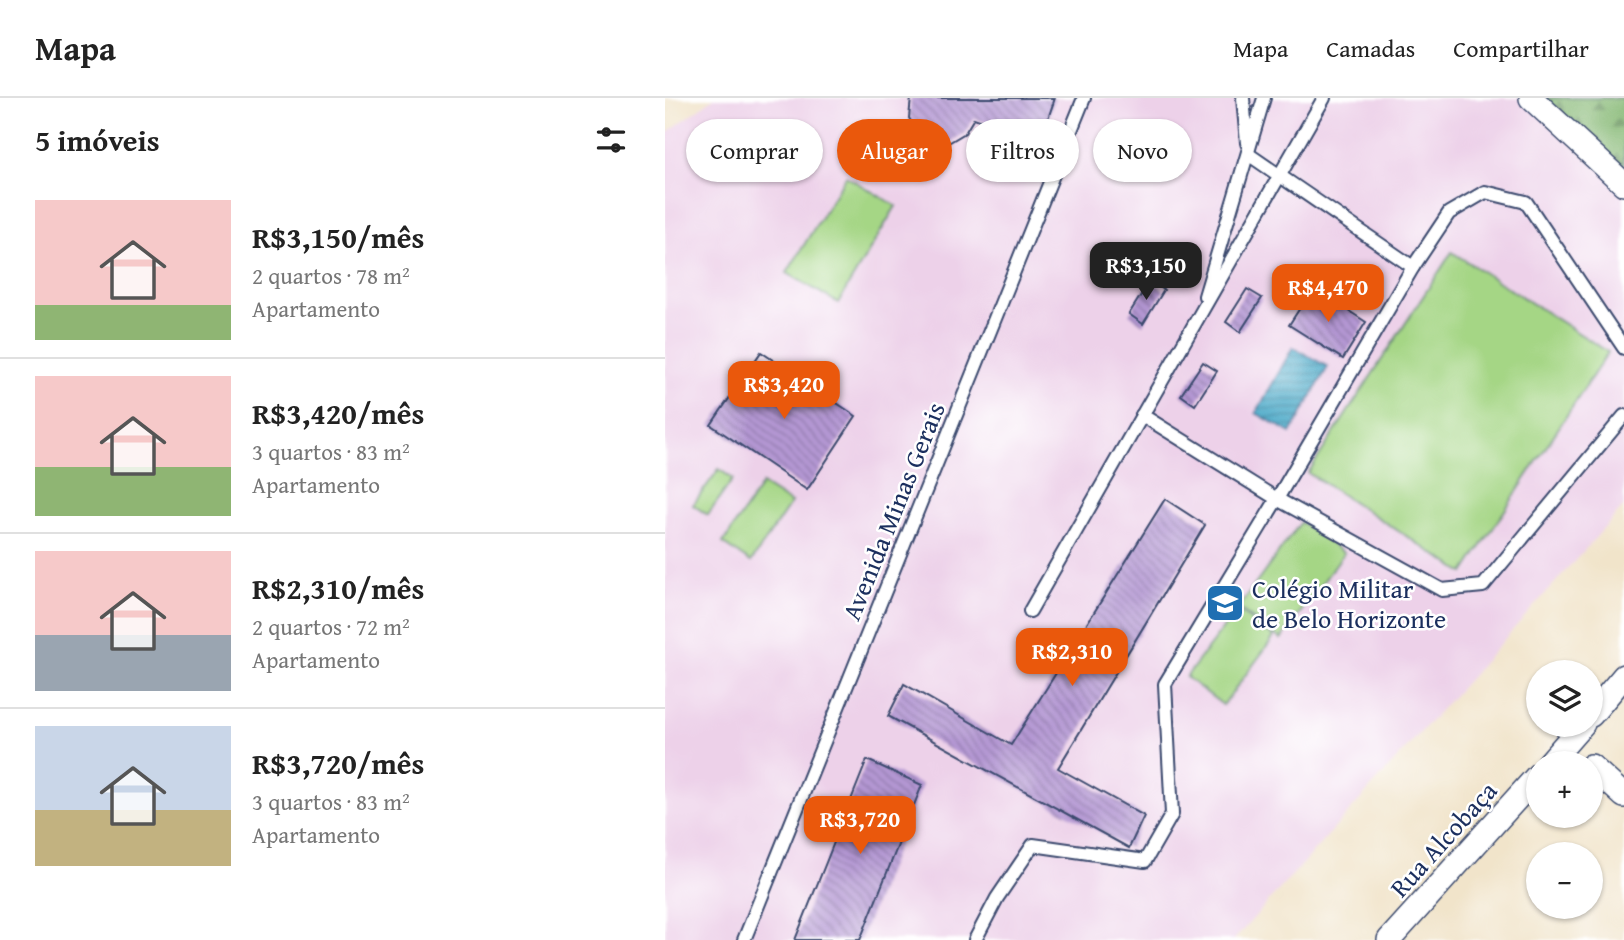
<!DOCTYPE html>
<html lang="pt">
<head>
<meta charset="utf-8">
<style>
  body { margin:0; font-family:"Gentium Book Plus",serif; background:#f6f6f6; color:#222; height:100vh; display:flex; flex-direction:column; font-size:26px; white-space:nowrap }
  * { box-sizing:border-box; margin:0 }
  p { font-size:23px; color:#767676 }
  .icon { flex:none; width:38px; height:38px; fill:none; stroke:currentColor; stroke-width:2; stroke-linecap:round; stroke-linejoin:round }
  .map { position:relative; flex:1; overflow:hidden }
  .details { display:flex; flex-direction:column; background:#fff; width:665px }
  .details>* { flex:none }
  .banner { position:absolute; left:21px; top:21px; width:665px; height:63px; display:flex; gap:14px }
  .controls { position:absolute; left:861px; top:562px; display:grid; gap:14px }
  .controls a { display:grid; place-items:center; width:77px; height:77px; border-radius:50%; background:#fff; box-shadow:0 2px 5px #0004; font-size:35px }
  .price { position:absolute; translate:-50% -60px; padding:0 16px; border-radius:14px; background:#ea580c; color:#fff; font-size:23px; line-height:46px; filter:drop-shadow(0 2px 4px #0008) }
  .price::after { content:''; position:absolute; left:50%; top:42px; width:21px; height:16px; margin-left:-10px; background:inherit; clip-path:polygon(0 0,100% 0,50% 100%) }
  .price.active { background:#222; color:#fff }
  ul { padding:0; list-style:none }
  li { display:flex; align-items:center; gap:21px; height:175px; padding:0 35px }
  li+li { border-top:2px solid #e0e0e0 }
  li span { display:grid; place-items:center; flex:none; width:196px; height:140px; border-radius:0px; color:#555 }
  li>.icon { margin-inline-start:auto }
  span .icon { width:84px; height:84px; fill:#fffc; stroke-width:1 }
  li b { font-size:30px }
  h2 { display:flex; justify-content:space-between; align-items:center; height:84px; padding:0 35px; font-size:30px }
  .tag { padding:0 24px; border-radius:32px; background:#fff; box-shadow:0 2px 5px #0004; font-size:24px; line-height:63px }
  .tag.active { background:#ea580c; color:#fff }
  header { display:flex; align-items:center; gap:42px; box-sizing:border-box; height:98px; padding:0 35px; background:#fff; border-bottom:2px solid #e0e0e0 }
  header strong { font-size:33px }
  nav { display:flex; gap:38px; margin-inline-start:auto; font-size:24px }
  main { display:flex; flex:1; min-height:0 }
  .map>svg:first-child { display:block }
  .built { fill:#edd1e9 }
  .forest { fill:url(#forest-firs); stroke:#507368; stroke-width:2 }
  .pitch { fill:#a5d685; stroke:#608272; stroke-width:2 }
  .water { fill:url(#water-rules); stroke:#326c93; stroke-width:2 }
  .building { fill:url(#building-back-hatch) }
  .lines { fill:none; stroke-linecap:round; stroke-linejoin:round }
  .service-casing { stroke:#3b4a6e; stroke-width:16 }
  .minor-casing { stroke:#3b4a6e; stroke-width:26 }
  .service { stroke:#fff; stroke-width:12 }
  .minor { stroke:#fff; stroke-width:23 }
  .labels { text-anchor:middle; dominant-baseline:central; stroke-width:5; stroke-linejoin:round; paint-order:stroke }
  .street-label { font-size:26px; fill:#1b2f5e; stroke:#fff }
  .poi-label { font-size:26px; fill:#1b2f5e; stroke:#fff; text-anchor:start }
</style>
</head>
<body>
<header>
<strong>Mapa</strong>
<nav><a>Mapa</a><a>Camadas</a><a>Compartilhar</a></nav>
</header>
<main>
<section class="details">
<h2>5 imóveis<svg class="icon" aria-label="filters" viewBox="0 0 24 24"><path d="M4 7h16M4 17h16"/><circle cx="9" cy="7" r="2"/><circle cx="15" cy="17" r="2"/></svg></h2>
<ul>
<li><span style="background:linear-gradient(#f6c9c9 75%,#8fb573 0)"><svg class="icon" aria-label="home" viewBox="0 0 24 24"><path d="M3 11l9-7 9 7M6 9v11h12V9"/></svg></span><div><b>R$3,150/mês</b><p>2 quartos · 78 m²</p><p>Apartamento</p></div></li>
<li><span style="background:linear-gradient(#f6c9c9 65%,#8fb573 0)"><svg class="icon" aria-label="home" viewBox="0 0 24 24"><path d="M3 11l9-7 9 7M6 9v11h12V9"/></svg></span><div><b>R$3,420/mês</b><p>3 quartos · 83 m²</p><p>Apartamento</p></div></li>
<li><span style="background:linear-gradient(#f6c9c9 60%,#9aa5b1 0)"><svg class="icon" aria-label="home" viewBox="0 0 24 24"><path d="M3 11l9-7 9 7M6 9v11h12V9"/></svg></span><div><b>R$2,310/mês</b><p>2 quartos · 72 m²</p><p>Apartamento</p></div></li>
<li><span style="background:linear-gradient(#c9d6e8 60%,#c2b280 0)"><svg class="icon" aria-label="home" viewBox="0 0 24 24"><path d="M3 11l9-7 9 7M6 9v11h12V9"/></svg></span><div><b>R$3,720/mês</b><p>3 quartos · 83 m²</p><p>Apartamento</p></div></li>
</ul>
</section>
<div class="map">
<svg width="959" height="842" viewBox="0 0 959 842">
  <defs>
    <pattern id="forest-firs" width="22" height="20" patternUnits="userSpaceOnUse" patternTransform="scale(1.75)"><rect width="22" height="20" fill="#84b772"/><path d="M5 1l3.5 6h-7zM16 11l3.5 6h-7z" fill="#6b9561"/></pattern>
    <pattern id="water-rules" width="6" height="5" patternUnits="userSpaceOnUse" patternTransform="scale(1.75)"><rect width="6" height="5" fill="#49a9c8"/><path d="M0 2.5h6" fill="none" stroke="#3c8aa6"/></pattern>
    <pattern id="building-back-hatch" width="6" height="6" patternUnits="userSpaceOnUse" patternTransform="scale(1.75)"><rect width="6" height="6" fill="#b497d3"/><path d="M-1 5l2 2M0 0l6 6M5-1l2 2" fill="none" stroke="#927cae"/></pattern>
  </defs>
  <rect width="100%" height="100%" fill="#fff"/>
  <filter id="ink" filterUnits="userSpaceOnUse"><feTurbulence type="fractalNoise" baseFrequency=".0143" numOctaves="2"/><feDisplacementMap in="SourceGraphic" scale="14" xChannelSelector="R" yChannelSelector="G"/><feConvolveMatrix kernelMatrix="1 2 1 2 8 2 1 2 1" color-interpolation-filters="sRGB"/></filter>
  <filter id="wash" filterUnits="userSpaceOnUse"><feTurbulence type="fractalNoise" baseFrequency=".00686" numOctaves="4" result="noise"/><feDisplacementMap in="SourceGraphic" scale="28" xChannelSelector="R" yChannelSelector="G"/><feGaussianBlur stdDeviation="1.57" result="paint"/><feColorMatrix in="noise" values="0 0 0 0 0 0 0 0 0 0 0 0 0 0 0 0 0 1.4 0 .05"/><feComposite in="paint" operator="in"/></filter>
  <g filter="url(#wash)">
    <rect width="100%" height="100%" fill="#f1e4ca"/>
    <polygon class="built" points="49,0 857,0 959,94 959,408 569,842 0,842 0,36"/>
    <polygon class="forest" points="872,0 959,0 959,72"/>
    <g class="pitch">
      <polygon points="181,78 231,108 173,205 122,175"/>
      <polygon points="787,154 943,254 799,475 643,375"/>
      <polygon points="54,371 68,381 43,417 28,407"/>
      <polygon points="97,386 126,405 86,464 58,445"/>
      <polygon points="636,424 679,455 616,541 573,510"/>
      <polygon points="572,512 609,539 558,607 521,579"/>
    </g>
    <polygon class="water" points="628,249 663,269 626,335 591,315"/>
    <g id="blocks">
      <g class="building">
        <polygon points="246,0 390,0 375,44 309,20 300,35 285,44 268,44 253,35 244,20"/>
        <polygon points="485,183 499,192 478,226 464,216"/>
        <polygon points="648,190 701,224 678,261 624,227"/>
        <polygon points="582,191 597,200 575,234 561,224"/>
        <polygon points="96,254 191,318 142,392 46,327"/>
        <polygon points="538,264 552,273 530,307 516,297"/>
        <polygon points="500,401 540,427 393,670 479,718 464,750 223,618 239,586 346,647"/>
        <polygon points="202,662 257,687 195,842 130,842"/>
      </g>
    </g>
  </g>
  <g filter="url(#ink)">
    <use href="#blocks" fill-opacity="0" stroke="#3b4a6e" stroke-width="2"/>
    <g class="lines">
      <defs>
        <g id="service">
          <polyline points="578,0 582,45"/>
          <polyline points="583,56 748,169"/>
          <polyline points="540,198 599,0"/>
          <polyline points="477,317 612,401 777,492 818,488 959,318"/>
          <polyline points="365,513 659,0"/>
          <polyline points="79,842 419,0"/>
          <polyline points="310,842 332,800 368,747 480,763 507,716 500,586 612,401 748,169 784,115 820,94 861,104 959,250"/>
        </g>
        <g id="minor">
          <polyline points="866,0 959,86"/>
          <polyline points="926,617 959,578"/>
          <polyline points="884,665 918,626"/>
          <polyline points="926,668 959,698"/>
          <polyline points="724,842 873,677"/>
        </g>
      </defs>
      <use href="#service" class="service-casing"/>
      <use href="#minor" class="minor-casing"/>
      <use href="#service" class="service"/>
      <use href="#minor" class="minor"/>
    </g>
  </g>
  <defs>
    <symbol id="school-square" viewBox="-11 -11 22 22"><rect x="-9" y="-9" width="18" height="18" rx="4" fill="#1f6fb2" stroke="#fff"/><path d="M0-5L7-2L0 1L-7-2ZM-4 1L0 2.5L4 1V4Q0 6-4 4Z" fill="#fff"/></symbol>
  </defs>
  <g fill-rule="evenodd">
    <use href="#school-square" x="538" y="483" width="44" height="44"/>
  </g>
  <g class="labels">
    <g class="street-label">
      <text transform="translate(228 413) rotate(-68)">Avenida Minas Gerais</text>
      <text transform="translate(778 741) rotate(-48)">Rua Alcobaça</text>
    </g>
    <g class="poi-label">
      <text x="587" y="490">Colégio Militar<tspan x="587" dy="30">de Belo Horizonte</tspan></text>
    </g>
  </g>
</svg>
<div class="controls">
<a><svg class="icon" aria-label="layers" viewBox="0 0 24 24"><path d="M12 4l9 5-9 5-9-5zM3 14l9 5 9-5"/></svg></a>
<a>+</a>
<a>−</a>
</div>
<b class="price active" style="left:481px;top:204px">R$3,150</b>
<b class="price" style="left:663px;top:226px">R$4,470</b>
<b class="price" style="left:119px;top:323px">R$3,420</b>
<b class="price" style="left:407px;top:590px">R$2,310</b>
<b class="price" style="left:195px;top:758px">R$3,720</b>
<div class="banner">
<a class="tag">Comprar</a>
<a class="tag active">Alugar</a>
<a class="tag">Filtros</a>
<a class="tag">Novo</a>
</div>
</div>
</main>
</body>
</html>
